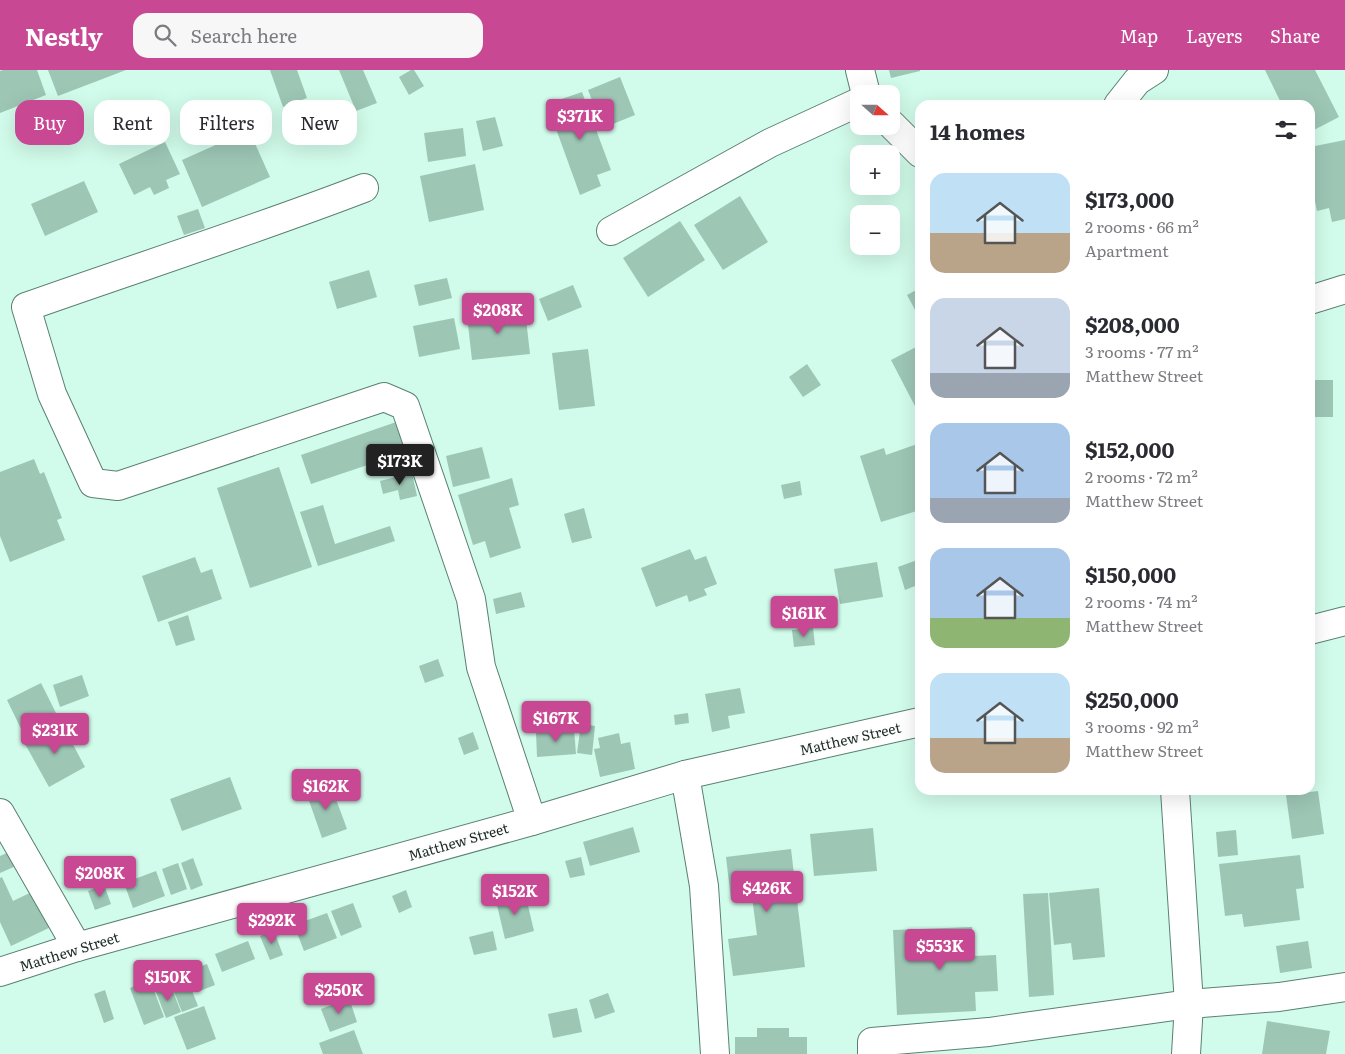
<!DOCTYPE html>
<html lang="en">
<head>
<meta charset="utf-8">
<style>
  body { margin:0; font-family:Literata,serif; background:#f7f7f7; color:#2b2b33; height:100vh; display:flex; flex-direction:column; font-size:19px; white-space:nowrap }
  * { box-sizing:border-box; margin:0 }
  p { font-size:16px; color:#7c7c81 }
  .icon { flex:none; width:28px; height:28px; fill:none; stroke:currentColor; stroke-width:2; stroke-linecap:round; stroke-linejoin:round }
  .map { position:relative; flex:1; overflow:hidden }
  .panel { position:absolute; left:915px; top:30px; width:400px; height:695px; display:flex; flex-direction:column; background:#fff; border-radius:15px; box-shadow:0 5px 20px #0002 }
  .panel>* { flex:none }
  .top-card { position:absolute; left:15px; top:30px; width:475px; height:45px; display:flex; gap:10px }
  .needle { width:32px; rotate:111deg }
  .fabs { position:absolute; left:850px; top:15px; display:grid; gap:10px }
  .fabs a { display:grid; place-items:center; width:50px; height:50px; border-radius:10px; background:#fff; box-shadow:0 5px 20px #0002; font-size:25px }
  .price { position:absolute; translate:-50% -42px; padding:0 11px; border-radius:5px; background:#c84893; color:#fff; font-size:16px; line-height:32px; filter:drop-shadow(0 1px 2px #0008) }
  .price::after { content:''; position:absolute; left:50%; top:30px; width:15px; height:11px; margin-left:-8px; background:inherit; clip-path:polygon(0 0,100% 0,50% 100%) }
  .price.current { background:#222; color:#fff }
  ul { padding:0; list-style:none }
  li { display:flex; align-items:center; gap:15px; height:125px; padding:0 15px }
  li span { display:grid; place-items:center; flex:none; width:140px; height:100px; border-radius:15px; color:#555 }
  li>.icon { margin-inline-start:auto }
  span .icon { width:60px; height:60px; fill:#fffc; stroke-width:1 }
  li b { font-size:21px }
  h2 { display:flex; justify-content:space-between; align-items:center; height:60px; padding:0 15px; font-size:21px }
  .pill { padding:0 18px; border-radius:15px; background:#fff; box-shadow:0 5px 20px #0002; font-size:18px; line-height:45px }
  .pill.current { background:#c84893; color:#fff }
  header { display:flex; align-items:center; gap:30px; box-sizing:border-box; height:70px; padding:0 25px; background:#c84893; color:#fff }
  header strong { font-size:24px }
  nav { display:flex; gap:28px; margin-inline-start:auto; font-size:18px }
  .search { width:350px; height:45px; background:#f7f7f7; display:flex; align-items:center; gap:12px; box-sizing:border-box; padding:0 18px; border-radius:15px; color:#7c7c81; font-size:19px }
  .map>svg:first-child { display:block }
  .building { fill:#9dc6b5 }
  .lines { fill:none; stroke-linecap:round; stroke-linejoin:round }
  .minor-casing { stroke:#5a8071; stroke-width:30 }
  .minor { stroke:#fff; stroke-width:28 }
  .labels { text-anchor:middle; dominant-baseline:central; stroke-width:4.5; stroke-linejoin:round; paint-order:stroke }
  .street-label { font-size:14px; fill:#1a2a23; stroke:#fdfdfd }
</style>
</head>
<body>
<header>
<strong>Nestly</strong>
<div class="search"><svg class="icon" aria-label="search" viewBox="0 0 24 24"><circle cx="10" cy="10" r="6"/><path d="M15 15l6 6"/></svg>Search here</div>
<nav><a>Map</a><a>Layers</a><a>Share</a></nav>
</header>
<div class="map">
<svg width="1345" height="984" viewBox="0 0 1345 984">
  <rect width="100%" height="100%" fill="#d1fbea"/>
  <g class="building">
    <polygon points="3,0 37,0 46,25 0,43 0,1"/>
    <polygon points="48,0 126,0 58,26"/>
    <polygon points="270,0 297,0 307,28 283,37"/>
    <polygon points="339,0 363,0 377,33 356,41"/>
    <polygon points="411,0 414,0 424,16 409,25 399,7"/>
    <polygon points="889,0 920,0 920,1 891,8"/>
    <polygon points="1265,0 1315,0 1339,47 1310,62 1310,35 1282,35"/>
    <polygon points="620,7 635,45 603,58 588,20"/>
    <polygon points="582,22 611,100 597,105 601,116 580,125 547,34"/>
    <polygon points="495,47 503,76 483,81 476,51"/>
    <polygon points="463,58 466,86 428,92 424,63"/>
    <polygon points="249,60 270,107 202,137 182,90"/>
    <polygon points="1345,70 1345,149 1332,152 1329,138 1317,141 1310,108 1310,77"/>
    <polygon points="165,72 180,104 166,110 169,118 154,125 150,117 134,125 119,94"/>
    <polygon points="475,94 484,140 429,152 420,106"/>
    <polygon points="84,111 98,142 45,166 31,134"/>
    <polygon points="740,126 768,172 723,200 694,155"/>
    <polygon points="198,139 205,158 184,165 177,146"/>
    <polygon points="680,151 705,190 648,227 623,188"/>
    <polygon points="369,200 377,227 337,239 329,212"/>
    <polygon points="447,208 452,228 419,236 414,215"/>
    <polygon points="573,215 582,237 548,251 539,229"/>
    <polygon points="920,218 920,249 907,225"/>
    <polygon points="525,240 530,284 472,290 467,246"/>
    <polygon points="454,248 460,279 419,287 413,256"/>
    <polygon points="920,275 920,341 918,342 891,290"/>
    <polygon points="588,279 595,336 559,340 552,283"/>
    <polygon points="807,294 821,315 803,327 789,307"/>
    <rect x="1310" y="310" width="23" height="37"/>
    <polygon points="402,350 412,380 311,414 301,385"/>
    <polygon points="920,373 920,440 881,452 860,386 884,378 886,385"/>
    <polygon points="482,377 490,408 453,417 446,386"/>
    <polygon points="34,389 40,404 44,402 62,448 57,450 65,470 10,492 0,466 0,402"/>
    <polygon points="279,397 312,497 250,518 217,418"/>
    <polygon points="412,403 417,426 400,430 398,420 383,424 380,411"/>
    <polygon points="512,408 519,435 509,438 521,478 490,488 485,471 473,475 458,425"/>
    <polygon points="800,411 802,425 784,429 781,415"/>
    <polygon points="323,435 335,474 390,456 395,471 318,496 300,442"/>
    <polygon points="584,438 592,468 572,473 564,444"/>
    <polygon points="690,479 695,490 706,486 717,514 704,519 707,525 689,532 687,525 656,537 641,498"/>
    <polygon points="195,487 201,503 212,499 222,529 158,552 142,506"/>
    <polygon points="920,489 920,514 905,520 898,497"/>
    <polygon points="877,492 883,527 840,534 834,499"/>
    <polygon points="521,522 525,537 496,544 493,529"/>
    <polygon points="188,545 195,570 176,576 168,552"/>
    <polygon points="813,558 815,575 794,577 792,560"/>
    <polygon points="438,589 444,606 425,613 419,596"/>
    <polygon points="82,605 89,626 60,637 53,615"/>
    <polygon points="41,613 59,649 25,667 7,630"/>
    <polygon points="740,618 745,643 728,646 730,658 712,662 705,624"/>
    <polygon points="688,643 689,653 675,655 674,645"/>
    <polygon points="62,654 85,697 49,717 25,674"/>
    <polygon points="581,654 595,656 592,685 577,683"/>
    <polygon points="574,659 576,684 537,687 536,662"/>
    <polygon points="473,662 479,679 464,685 458,668"/>
    <polygon points="619,663 621,674 630,672 635,699 600,707 594,679 600,678 598,668"/>
    <polygon points="230,707 242,739 182,761 170,729"/>
    <polygon points="330,713 347,759 322,768 306,722"/>
    <polygon points="1318,721 1324,764 1292,769 1286,725"/>
    <polygon points="633,757 640,782 590,796 583,772"/>
    <polygon points="873,758 877,801 814,806 810,764"/>
    <polygon points="1236,760 1238,785 1218,787 1216,762"/>
    <polygon points="791,779 805,897 733,906 728,869 757,865 752,827 731,830 726,787"/>
    <polygon points="9,782 16,796 0,803 0,786"/>
    <polygon points="1300,785 1304,818 1296,819 1300,850 1244,857 1242,844 1225,846 1219,794"/>
    <polygon points="581,787 585,805 570,808 565,791"/>
    <polygon points="193,788 203,815 191,820 181,793"/>
    <polygon points="178,793 187,819 171,825 162,799"/>
    <polygon points="156,801 165,826 133,838 124,813"/>
    <polygon points="2,807 13,831 36,820 53,856 11,876 0,852 0,808"/>
    <polygon points="104,815 111,834 95,840 88,821"/>
    <polygon points="1099,818 1105,887 1073,890 1071,873 1054,875 1049,823"/>
    <polygon points="406,820 412,837 399,843 392,826"/>
    <polygon points="525,823 534,861 505,869 496,831"/>
    <polygon points="1048,823 1054,925 1029,927 1023,824"/>
    <polygon points="353,833 362,857 341,866 331,841"/>
    <polygon points="327,843 337,868 304,881 294,855"/>
    <polygon points="972,857 974,886 996,885 998,921 975,922 976,941 897,945 893,860"/>
    <polygon points="274,861 283,885 270,890 260,866"/>
    <polygon points="493,861 497,880 474,885 469,867"/>
    <polygon points="248,871 255,889 222,902 215,884"/>
    <polygon points="1308,871 1312,898 1280,903 1276,876"/>
    <polygon points="207,894 215,915 197,922 189,901"/>
    <polygon points="343,906 351,925 330,933 323,914"/>
    <polygon points="187,908 198,936 182,942 171,914"/>
    <polygon points="150,910 164,947 144,955 130,918"/>
    <polygon points="171,916 181,942 166,948 156,922"/>
    <polygon points="105,920 114,949 104,953 94,924"/>
    <polygon points="608,923 615,942 595,949 589,930"/>
    <polygon points="349,928 357,952 330,962 321,939"/>
    <polygon points="204,936 216,969 187,980 174,947"/>
    <polygon points="577,938 582,962 553,968 548,944"/>
    <polygon points="1267,951 1330,961 1326,984 1262,984"/>
    <polygon points="757,958 789,958 789,967 807,967 807,984 735,984 735,967 757,967"/>
    <polygon points="354,960 363,984 323,984 319,973"/>
  </g>
  <g class="lines">
    <defs>
      <g id="minor">
        <polyline points="860,0 866,24"/>
        <polyline points="1118,35 1137,11 1154,0"/>
        <polyline points="891,54 920,83"/>
        <path d="M364 118C252 161 139 197 26 237L52 324 93 413 118 416 384 327 405 336 471 529 481 597 532 751"/>
        <polyline points="611,161 770,73 859,32"/>
        <polyline points="1310,230 1345,219"/>
        <polyline points="1310,560 1345,551"/>
        <polyline points="685,705 704,816 715,984"/>
        <polyline points="1175,720 1189,934 1186,984"/>
        <polyline points="0,743 77,877"/>
        <polyline points="0,902 77,877 532,751 685,705 920,652"/>
        <polyline points="872,984 872,972 989,962 1189,934 1279,927 1345,917"/>
      </g>
    </defs>
    <use href="#minor" class="minor-casing"/>
    <use href="#minor" class="minor"/>
  </g>
  <g class="labels">
    <g class="street-label">
      <text transform="translate(850 668) rotate(-13)">Matthew Street</text>
      <text transform="translate(458 771) rotate(-16)">Matthew Street</text>
      <text transform="translate(69 881) rotate(-17)">Matthew Street</text>
    </g>
  </g>
</svg>
<div class="fabs">
<a><svg class="needle" viewBox="-14 -14 28 28"><path d="M0-13l5 13h-10z" fill="#e53935"/><path d="M0 13l5-13h-10z" fill="#7c7c81"/></svg></a>
<a>+</a>
<a>−</a>
</div>
<b class="price" style="left:580px;top:71px">$371K</b>
<b class="price" style="left:498px;top:265px">$208K</b>
<b class="price current" style="left:400px;top:416px">$173K</b>
<b class="price" style="left:804px;top:568px">$161K</b>
<b class="price" style="left:556px;top:673px">$167K</b>
<b class="price" style="left:55px;top:685px">$231K</b>
<b class="price" style="left:326px;top:741px">$162K</b>
<b class="price" style="left:100px;top:828px">$208K</b>
<b class="price" style="left:767px;top:843px">$426K</b>
<b class="price" style="left:515px;top:846px">$152K</b>
<b class="price" style="left:272px;top:875px">$292K</b>
<b class="price" style="left:940px;top:901px">$553K</b>
<b class="price" style="left:168px;top:932px">$150K</b>
<b class="price" style="left:339px;top:945px">$250K</b>
<div class="top-card">
<a class="pill current">Buy</a>
<a class="pill">Rent</a>
<a class="pill">Filters</a>
<a class="pill">New</a>
</div>
<section class="panel">
<h2>14 homes<svg class="icon" aria-label="filters" viewBox="0 0 24 24"><path d="M4 7h16M4 17h16"/><circle cx="9" cy="7" r="2"/><circle cx="15" cy="17" r="2"/></svg></h2>
<ul>
<li><span style="background:linear-gradient(#bfe0f5 60%,#b9a48a 0)"><svg class="icon" aria-label="home" viewBox="0 0 24 24"><path d="M3 11l9-7 9 7M6 9v11h12V9"/></svg></span><div><b>$173,000</b><p>2 rooms · 66 m²</p><p>Apartment</p></div></li>
<li><span style="background:linear-gradient(#c9d6e8 75%,#9aa5b1 0)"><svg class="icon" aria-label="home" viewBox="0 0 24 24"><path d="M3 11l9-7 9 7M6 9v11h12V9"/></svg></span><div><b>$208,000</b><p>3 rooms · 77 m²</p><p>Matthew Street</p></div></li>
<li><span style="background:linear-gradient(#a9c7e8 75%,#9aa5b1 0)"><svg class="icon" aria-label="home" viewBox="0 0 24 24"><path d="M3 11l9-7 9 7M6 9v11h12V9"/></svg></span><div><b>$152,000</b><p>2 rooms · 72 m²</p><p>Matthew Street</p></div></li>
<li><span style="background:linear-gradient(#a9c7e8 70%,#8fb573 0)"><svg class="icon" aria-label="home" viewBox="0 0 24 24"><path d="M3 11l9-7 9 7M6 9v11h12V9"/></svg></span><div><b>$150,000</b><p>2 rooms · 74 m²</p><p>Matthew Street</p></div></li>
<li><span style="background:linear-gradient(#bfe0f5 65%,#b9a48a 0)"><svg class="icon" aria-label="home" viewBox="0 0 24 24"><path d="M3 11l9-7 9 7M6 9v11h12V9"/></svg></span><div><b>$250,000</b><p>3 rooms · 92 m²</p><p>Matthew Street</p></div></li>
</ul>
</section>
</div>
</body>
</html>
